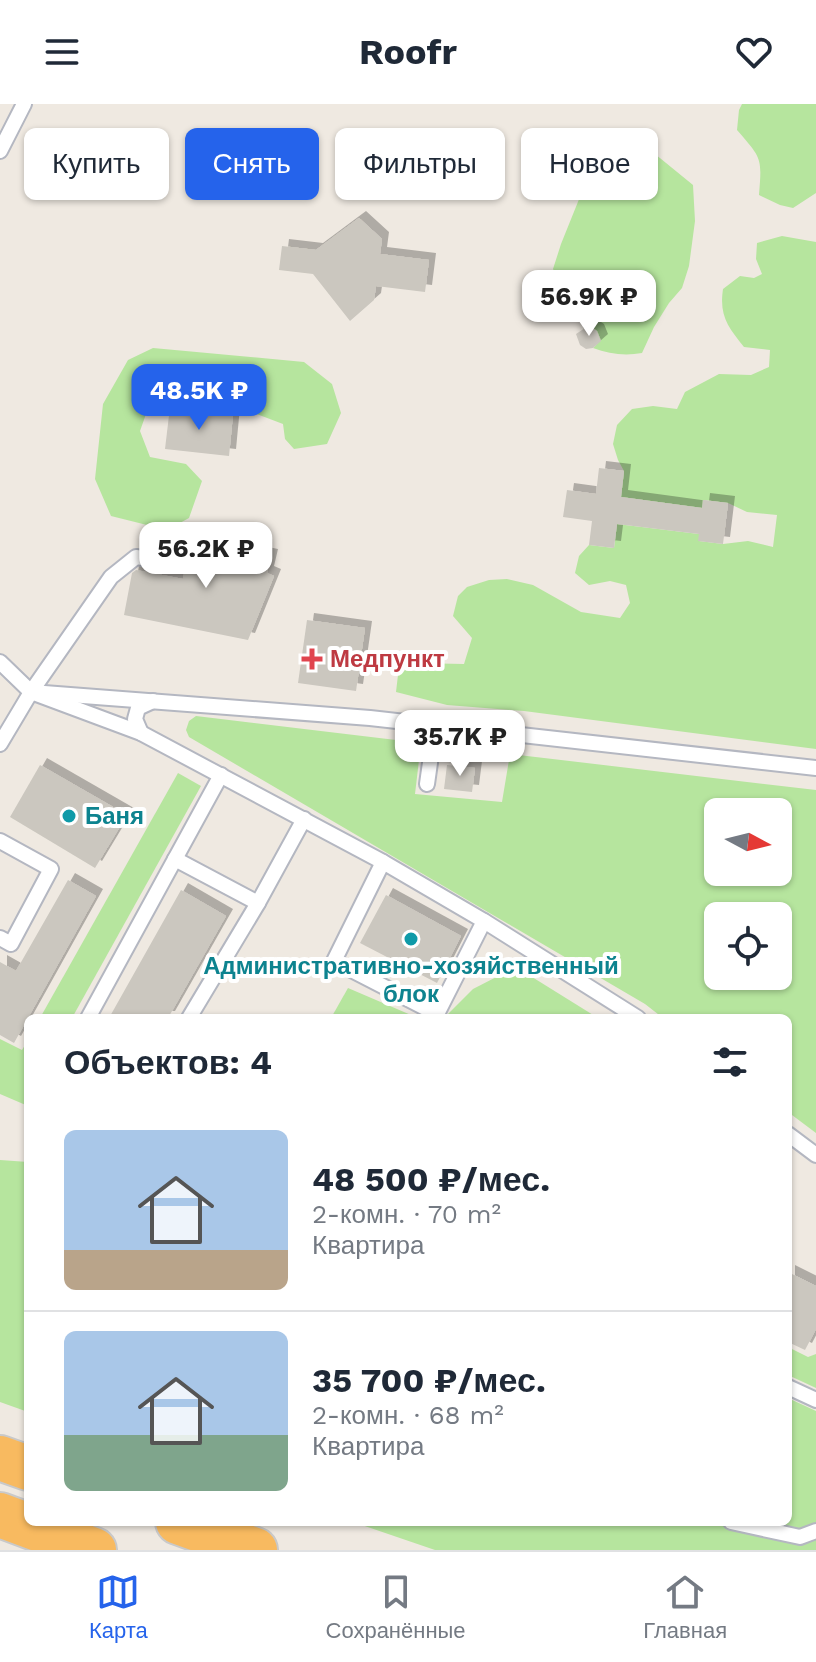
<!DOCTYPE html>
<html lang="ru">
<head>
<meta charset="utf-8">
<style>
  body { margin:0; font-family:"Work Sans",sans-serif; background:#f6f6f7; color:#1f2937; height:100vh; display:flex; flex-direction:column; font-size:30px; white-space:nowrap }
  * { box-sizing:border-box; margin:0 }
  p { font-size:26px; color:#747a83 }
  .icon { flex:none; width:44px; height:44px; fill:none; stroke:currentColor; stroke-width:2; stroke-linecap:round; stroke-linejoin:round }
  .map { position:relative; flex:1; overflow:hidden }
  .sheet { position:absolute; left:24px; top:910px; width:768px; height:512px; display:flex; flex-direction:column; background:#fff; border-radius:12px; box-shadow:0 2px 6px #0004 }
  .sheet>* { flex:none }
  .guide { position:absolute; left:24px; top:24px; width:768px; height:72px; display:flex; gap:16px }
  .needle { width:52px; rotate:97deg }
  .buttons { position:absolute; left:704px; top:694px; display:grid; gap:16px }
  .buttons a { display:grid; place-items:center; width:88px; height:88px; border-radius:12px; background:#fff; box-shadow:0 2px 6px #0004; font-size:40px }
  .price { position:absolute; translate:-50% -68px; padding:0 18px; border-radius:16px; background:#fff; color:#222; font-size:26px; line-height:52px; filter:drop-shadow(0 2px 4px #0008) }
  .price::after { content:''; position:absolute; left:50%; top:48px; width:24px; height:18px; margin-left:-12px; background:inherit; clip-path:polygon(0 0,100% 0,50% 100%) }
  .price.current { background:#2563eb; color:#fff }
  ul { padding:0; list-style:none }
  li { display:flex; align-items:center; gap:24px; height:200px; padding:0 40px }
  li+li { border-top:2px solid #e0e1e3 }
  li span { display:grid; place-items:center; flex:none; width:224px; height:160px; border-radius:12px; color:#555 }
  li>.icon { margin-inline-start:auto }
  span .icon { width:96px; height:96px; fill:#fffc; stroke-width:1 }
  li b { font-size:34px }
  h2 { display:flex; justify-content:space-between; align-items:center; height:96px; padding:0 40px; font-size:34px }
  .pill { padding:0 28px; border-radius:12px; background:#fff; box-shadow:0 2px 6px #0004; font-size:28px; line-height:72px }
  .pill.current { background:#2563eb; color:#fff }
  header { display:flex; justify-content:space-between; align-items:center; height:104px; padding:0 40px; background:#fff; font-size:36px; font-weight:700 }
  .tabs { display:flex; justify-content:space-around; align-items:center; height:112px; border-top:2px solid #e0e1e3; background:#fff; font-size:22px; color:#747a83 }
  .tabs a { display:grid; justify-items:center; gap:4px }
  .tabs .current { color:#2563eb }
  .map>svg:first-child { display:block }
  .green { fill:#b6e59e; fill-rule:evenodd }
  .building { fill:#cbc7bf; filter:url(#shadow) }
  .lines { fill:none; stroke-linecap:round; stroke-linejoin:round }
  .service-casing { stroke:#b4b7c1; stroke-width:18 }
  .trunk-casing { stroke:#c9c9c9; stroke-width:48 }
  .service { stroke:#fff; stroke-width:14 }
  .trunk { stroke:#f8ba60; stroke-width:44 }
  .health-dot { fill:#e0444e; stroke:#fff; stroke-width:3 }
  .culture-dot { fill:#0f9aa8; stroke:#fff; stroke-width:3 }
  .labels { text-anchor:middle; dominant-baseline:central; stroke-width:8; stroke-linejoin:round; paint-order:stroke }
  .health-label { font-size:24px; font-weight:bold; fill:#be3a42; stroke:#fff; text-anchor:start }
  .culture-label { font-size:24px; font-weight:bold; fill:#0d838f; stroke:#fff; text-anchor:start }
</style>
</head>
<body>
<header><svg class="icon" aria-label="menu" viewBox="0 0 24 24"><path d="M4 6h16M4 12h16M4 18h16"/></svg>Roofr<svg class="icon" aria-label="heart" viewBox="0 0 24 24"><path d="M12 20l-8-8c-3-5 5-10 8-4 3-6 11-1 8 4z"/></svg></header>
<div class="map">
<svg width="816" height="1446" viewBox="0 0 816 1446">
  <defs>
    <filter id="shadow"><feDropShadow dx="7" dy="-7" stdDeviation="0" flood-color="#0004"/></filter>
  </defs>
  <rect width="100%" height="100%" fill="#efe9e1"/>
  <g class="green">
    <path d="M742 0H816V89L793 104 780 101 759 91C762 53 762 55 737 26L739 6Z"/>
    <path d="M611 47 655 50 693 81 695 117 689 162 682 184 669 199 654 223 642 249C625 252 609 250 593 244L598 239C600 229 596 223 585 224L553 165 561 140 594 58Z"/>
    <path d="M782 132 816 138V645L524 607 447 601 396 588 398 571 415 559 464 560 472 534 453 512 458 492 467 483 489 476 507 475 533 481 581 508 620 514 630 499 626 481 610 477 589 481 575 469 579 452 589 441 614 444 617 420 699 430V437L723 440 748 437 773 443 777 411 747 408 728 399 704 396 702 404 621 393 624 367 618 356 613 340 617 321 632 305 653 302 677 305 685 288 719 270 751 271 769 263 770 246 744 243C728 223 719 212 723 185L740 172 754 174 762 170 756 155 757 139Z"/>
    <polygon points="153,244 304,258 332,280 341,309 327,340 294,345 285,335 283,320 249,307 174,290 152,293 140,327 150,353 186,360 202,377 189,414 167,426 111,412 95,375 103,300 128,256"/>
    <path d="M196 612 421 639 415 690 502 698 510 650 816 686V1029L788 1008V914H663L645 900 189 633 186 626 189 617ZM718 708H778V768H718ZM718 812H778V872H718Z"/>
    <polygon points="178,669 201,682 72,914 40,914"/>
    <polygon points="516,863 598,914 444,914 473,885"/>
    <polygon points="348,884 418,914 331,914"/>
    <polygon points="0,935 22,946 28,936 28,1002 0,990"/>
    <polygon points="0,1056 28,1058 28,1308 0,1298"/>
    <polygon points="788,1243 808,1253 816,1250 816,1284 788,1271"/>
    <polygon points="788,1294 816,1307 816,1446 435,1446 353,1418 788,1418"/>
  </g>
  <g class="building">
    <polygon points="359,114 382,135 380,150 429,156 425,188 376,182 374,196 350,217 313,170 279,166 282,142 316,146"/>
    <polygon points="591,223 597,227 601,237 593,244 586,245 580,241 576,230 585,224"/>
    <polygon points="170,303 233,310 229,352 165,345"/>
    <polygon points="599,364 624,367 621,393 702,404 703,396 728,399 723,440 698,437 699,430 617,420 614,444 589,441 592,417 563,413 567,386 596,390"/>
    <polygon points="192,430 233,438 232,444 271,452 267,469 274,472 248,536 124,511 132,469 136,466 183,475"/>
    <polygon points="307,516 365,524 356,587 298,579"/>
    <polygon points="40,661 127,711 95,764 10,713"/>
    <polygon points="447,661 475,664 472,688 444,685"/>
    <polygon points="68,776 96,792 14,939 0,931 0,858 16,867"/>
    <polygon points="181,786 226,812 168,914 109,914"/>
    <polygon points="386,791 461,832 437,879 360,839"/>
    <polygon points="788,1168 816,1182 816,1225 805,1246 788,1238"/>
  </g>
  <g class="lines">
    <defs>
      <g id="service">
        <polyline points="0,47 24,0"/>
        <polyline points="0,558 31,588 141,629 383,758 484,817 638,914"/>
        <polyline points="31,588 370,614 816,664"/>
        <polyline points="141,629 135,615 138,604 153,597"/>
        <polyline points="0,640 31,588 111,473 136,453 157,456"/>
        <polyline points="427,680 435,623"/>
        <polyline points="0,737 51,765 11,840 0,834"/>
        <polyline points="175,755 258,799"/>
        <polyline points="383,758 334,857 437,910 484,817"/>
        <polyline points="88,914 221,671"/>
        <polyline points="189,914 258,799 304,715"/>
        <polyline points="788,1030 816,1051"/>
        <polyline points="788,1283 816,1296"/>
        <polyline points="731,1418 800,1433 816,1427"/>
      </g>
      <g id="trunk">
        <polyline points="0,1354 28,1364"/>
        <polyline points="0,1411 94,1446"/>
        <polyline points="178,1418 255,1446"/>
      </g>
    </defs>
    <use href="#service" class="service-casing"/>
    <use href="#trunk" class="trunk-casing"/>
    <use href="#service" class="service"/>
    <use href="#trunk" class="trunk"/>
  </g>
  <path class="health-dot" d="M308 543h8v8h8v8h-8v8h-8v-8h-8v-8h8z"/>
  <g class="culture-dot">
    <circle cx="69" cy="712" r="8"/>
    <circle cx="411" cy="835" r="8"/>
  </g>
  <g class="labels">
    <g class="health-label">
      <text x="330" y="555">Медпункт</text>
    </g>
    <g class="culture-label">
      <text x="85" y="712">Баня</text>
      <text x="411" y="862" text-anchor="middle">Административно-хозяйственный<tspan x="411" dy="28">блок</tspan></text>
    </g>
  </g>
</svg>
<div class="buttons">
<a><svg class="needle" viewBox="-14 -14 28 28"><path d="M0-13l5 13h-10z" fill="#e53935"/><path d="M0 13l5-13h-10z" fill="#747a83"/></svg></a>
<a><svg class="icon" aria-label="locate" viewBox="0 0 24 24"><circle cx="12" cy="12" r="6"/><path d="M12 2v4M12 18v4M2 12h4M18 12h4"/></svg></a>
</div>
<b class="price" style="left:589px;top:234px">56.9K ₽</b>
<b class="price current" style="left:199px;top:328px">48.5K ₽</b>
<b class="price" style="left:206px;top:486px">56.2K ₽</b>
<b class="price" style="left:460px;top:674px">35.7K ₽</b>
<div class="guide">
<a class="pill">Купить</a>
<a class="pill current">Снять</a>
<a class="pill">Фильтры</a>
<a class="pill">Новое</a>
</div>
<section class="sheet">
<h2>Объектов: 4<svg class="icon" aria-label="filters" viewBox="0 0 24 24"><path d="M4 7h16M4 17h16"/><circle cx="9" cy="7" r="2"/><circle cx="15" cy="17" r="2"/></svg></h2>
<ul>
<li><span style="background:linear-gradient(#a9c7e8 75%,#b9a48a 0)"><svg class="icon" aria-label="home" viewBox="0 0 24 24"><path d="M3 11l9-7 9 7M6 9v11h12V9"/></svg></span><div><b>48 500 ₽/мес.</b><p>2-комн. · 70 m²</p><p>Квартира</p></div></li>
<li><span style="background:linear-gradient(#a9c7e8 65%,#7fa58c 0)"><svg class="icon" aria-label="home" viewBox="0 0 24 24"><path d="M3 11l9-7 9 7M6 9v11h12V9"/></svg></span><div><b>35 700 ₽/мес.</b><p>2-комн. · 68 m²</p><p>Квартира</p></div></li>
</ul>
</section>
</div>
<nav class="tabs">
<a class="current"><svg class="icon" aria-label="map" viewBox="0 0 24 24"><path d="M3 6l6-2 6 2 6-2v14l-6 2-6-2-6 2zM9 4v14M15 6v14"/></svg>Карта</a>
<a><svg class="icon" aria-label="saved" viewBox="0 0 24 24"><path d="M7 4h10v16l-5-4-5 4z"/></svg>Сохранённые</a>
<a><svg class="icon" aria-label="home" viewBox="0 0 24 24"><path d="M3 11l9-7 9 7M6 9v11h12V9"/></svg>Главная</a>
</nav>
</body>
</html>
